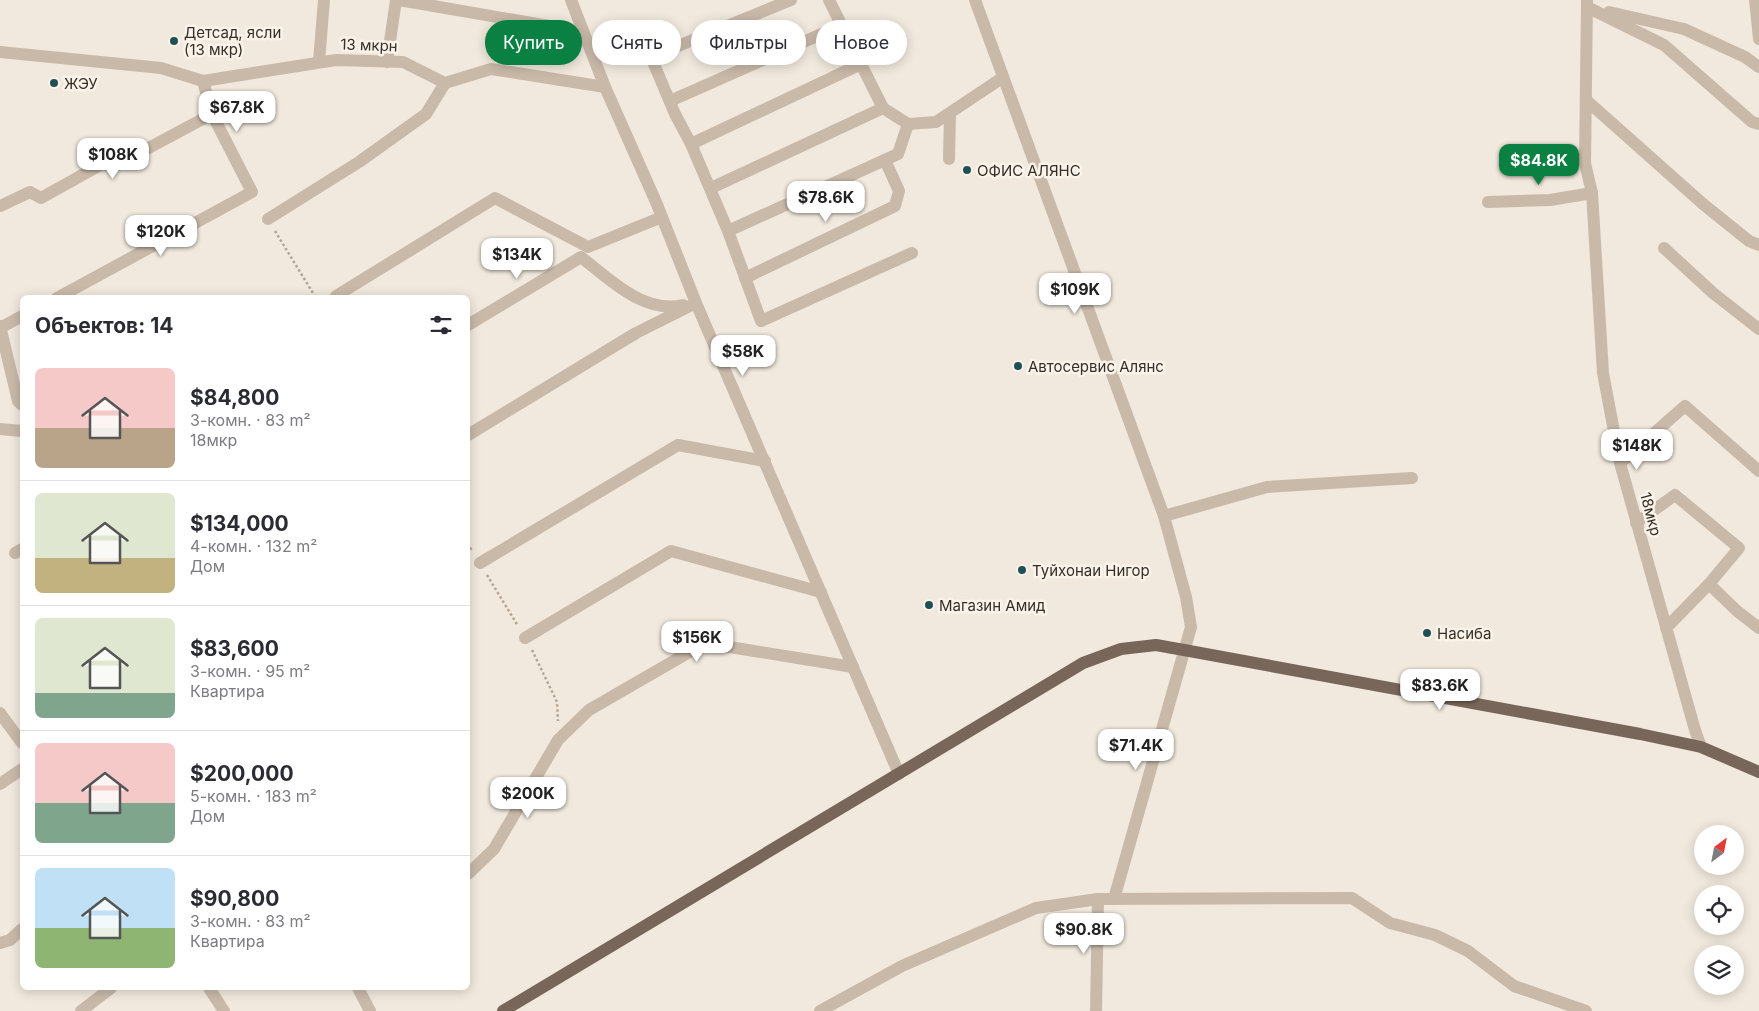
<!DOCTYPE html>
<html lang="ru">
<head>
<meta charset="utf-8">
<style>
  body { margin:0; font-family:Inter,sans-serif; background:#f2f2f3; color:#2b2b33; height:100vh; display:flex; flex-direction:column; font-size:19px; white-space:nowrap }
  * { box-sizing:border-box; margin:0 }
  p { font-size:16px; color:#7c7c81 }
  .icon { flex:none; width:28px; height:28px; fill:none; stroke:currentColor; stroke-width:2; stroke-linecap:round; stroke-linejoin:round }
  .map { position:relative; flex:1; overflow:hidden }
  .drawer { position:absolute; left:20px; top:295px; width:450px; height:695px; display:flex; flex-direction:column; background:#fff; border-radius:8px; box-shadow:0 2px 12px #0003 }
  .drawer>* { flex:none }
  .top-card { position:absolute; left:485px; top:20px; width:475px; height:45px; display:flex; gap:10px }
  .needle { width:32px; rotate:32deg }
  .tools { position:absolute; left:1694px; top:825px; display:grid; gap:10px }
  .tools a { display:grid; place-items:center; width:50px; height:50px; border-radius:50%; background:#fff; box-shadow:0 2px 12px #0003; font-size:25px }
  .price { position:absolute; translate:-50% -42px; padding:0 11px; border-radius:10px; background:#fff; color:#222; font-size:16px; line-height:32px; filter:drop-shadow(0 1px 2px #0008) }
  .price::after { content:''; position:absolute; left:50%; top:30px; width:15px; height:11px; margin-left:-8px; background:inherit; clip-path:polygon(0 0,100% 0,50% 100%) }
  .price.current { background:#0b8043; color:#fff }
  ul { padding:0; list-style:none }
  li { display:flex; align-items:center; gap:15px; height:125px; padding:0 15px }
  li+li { border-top:1px solid #e1e1e2 }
  li span { display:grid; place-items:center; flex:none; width:140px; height:100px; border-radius:8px; color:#555 }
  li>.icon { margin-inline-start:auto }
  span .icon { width:60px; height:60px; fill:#fffc; stroke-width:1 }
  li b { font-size:21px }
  h2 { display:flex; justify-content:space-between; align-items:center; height:60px; padding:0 15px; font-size:21px }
  .tag { padding:0 18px; border-radius:22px; background:#fff; box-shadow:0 2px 12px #0003; font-size:18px; line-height:45px }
  .tag.current { background:#0b8043; color:#fff }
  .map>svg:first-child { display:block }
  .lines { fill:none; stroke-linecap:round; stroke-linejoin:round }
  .path { stroke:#b5a494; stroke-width:2.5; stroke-dasharray:2.5 2.5; stroke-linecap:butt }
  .minor { stroke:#c9b9a9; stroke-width:12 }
  .major { stroke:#78665b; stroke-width:12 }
  .poi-dot { fill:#205057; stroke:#f9f3e9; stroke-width:2 }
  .labels { text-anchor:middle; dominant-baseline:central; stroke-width:5; stroke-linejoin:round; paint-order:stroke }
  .poi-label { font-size:15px; fill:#372e29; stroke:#f9f3e9; text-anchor:start }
  .street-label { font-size:15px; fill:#372e29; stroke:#f9f3e9 }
</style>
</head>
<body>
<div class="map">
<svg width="1759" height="1011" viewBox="0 0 1759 1011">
  <rect width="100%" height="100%" fill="#f1e9dd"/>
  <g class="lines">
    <g class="path">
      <polyline points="275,231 316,298"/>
      <polyline points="468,543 472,551"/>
      <polyline points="487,575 518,626"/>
      <polyline points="532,650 557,702 558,721"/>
    </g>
    <g class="minor">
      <polyline points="399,0 549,26"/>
      <polyline points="571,0 605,87 656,202 696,303 899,774"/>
      <polyline points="791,0 651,57 675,114 691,144 728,231 761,321 912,253"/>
      <polyline points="829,0 883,108"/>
      <polyline points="975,0 1164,516 1186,597 1191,627 1114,899"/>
      <polyline points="1587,0 1585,163 1592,193 1603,373 1620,463 1695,730 1701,747"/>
      <polyline points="1755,0 1759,39"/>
      <polyline points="1587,7 1664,45 1752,122 1759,124"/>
      <polyline points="1609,12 1684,29 1745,57 1759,67"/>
      <polyline points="0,52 161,68 203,81 336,60 403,62 445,83 491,69 605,87"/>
      <polyline points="319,62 324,0"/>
      <polyline points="387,62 396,0"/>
      <polyline points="1586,100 1703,204 1749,241 1759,245"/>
      <polyline points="670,101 842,25"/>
      <polyline points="691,144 861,64"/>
      <polyline points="949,159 950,113"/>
      <polyline points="711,188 883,108 908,124 936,122 1002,78"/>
      <polyline points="1488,202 1550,200 1592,193"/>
      <polyline points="0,206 30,192 41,198 102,164 115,166 212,114"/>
      <polyline points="268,219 359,162 426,114 445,83"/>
      <polyline points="728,231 898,154 908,124"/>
      <polyline points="1664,248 1713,293 1759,329"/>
      <polyline points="745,278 895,206 899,191 885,160"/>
      <polyline points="336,296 495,198 588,247 662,217"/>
      <polyline points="57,298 252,192 212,114 203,81"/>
      <path d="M468 325 581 257C610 280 644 314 683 305"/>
      <polyline points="0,326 18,401 22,405"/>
      <polyline points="0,328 22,316"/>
      <polyline points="0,429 22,431"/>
      <polyline points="468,435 636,333 696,303"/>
      <polyline points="1620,463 1685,406 1759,471"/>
      <polyline points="1164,516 1267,487 1412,478"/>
      <polyline points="1636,523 1675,495 1739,548 1709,584"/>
      <polyline points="15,553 22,549"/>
      <polyline points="480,563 678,445 765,461"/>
      <polyline points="1666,628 1709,584 1737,611 1759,628"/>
      <polyline points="525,638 671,551 821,592"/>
      <polyline points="0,713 22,743"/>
      <polyline points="0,784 22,769"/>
      <polyline points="468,874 494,849 558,740 589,710 705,643 853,667"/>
      <polyline points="0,943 10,940 22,929"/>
      <polyline points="209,988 224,1011"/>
      <polyline points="358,988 370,1011"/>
      <polyline points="81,1011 111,988"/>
      <polyline points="820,1011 902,966 1036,908 1098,899 1352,898 1390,923 1435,935 1468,951 1514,986 1586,1011"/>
      <polyline points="1096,1011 1098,899"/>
    </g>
    <polyline class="major" points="503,1011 1083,663 1121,649 1156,645 1184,650 1640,734 1701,747 1759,772"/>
  </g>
  <g class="poi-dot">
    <circle cx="174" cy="41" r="5"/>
    <circle cx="54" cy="83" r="5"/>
    <circle cx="967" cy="170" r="5"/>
    <circle cx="1018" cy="366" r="5"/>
    <circle cx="1022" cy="570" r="5"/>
    <circle cx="929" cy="605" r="5"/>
    <circle cx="1427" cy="633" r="5"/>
  </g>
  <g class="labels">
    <g class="poi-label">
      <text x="184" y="32">Детсад, ясли<tspan x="184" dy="17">(13 мкр)</tspan></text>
      <text x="64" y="83">ЖЭУ</text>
      <text x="977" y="170">ОФИС АЛЯНС</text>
      <text x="1028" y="366">Автосервис Алянс</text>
      <text x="1032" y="570">Туйхонаи Нигор</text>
      <text x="939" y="605">Магазин Амид</text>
      <text x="1437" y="633">Насиба</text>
    </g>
    <g class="street-label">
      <text transform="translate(369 45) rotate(2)">13 мкрн</text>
      <text transform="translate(1651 514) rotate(75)">18мкр</text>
    </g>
  </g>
</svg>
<div class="tools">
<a><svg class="needle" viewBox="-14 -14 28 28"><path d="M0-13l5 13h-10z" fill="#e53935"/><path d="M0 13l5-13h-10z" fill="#7c7c81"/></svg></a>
<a><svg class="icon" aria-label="locate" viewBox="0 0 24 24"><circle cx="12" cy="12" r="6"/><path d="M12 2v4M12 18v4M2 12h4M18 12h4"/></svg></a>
<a><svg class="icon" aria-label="layers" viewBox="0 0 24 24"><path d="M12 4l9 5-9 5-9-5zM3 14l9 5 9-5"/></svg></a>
</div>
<b class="price" style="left:237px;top:133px">$67.8K</b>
<b class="price" style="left:113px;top:180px">$108K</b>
<b class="price current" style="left:1539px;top:186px">$84.8K</b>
<b class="price" style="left:826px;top:223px">$78.6K</b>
<b class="price" style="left:161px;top:257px">$120K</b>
<b class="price" style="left:517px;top:280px">$134K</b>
<b class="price" style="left:1075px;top:315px">$109K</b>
<b class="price" style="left:743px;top:377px">$58K</b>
<b class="price" style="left:1637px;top:471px">$148K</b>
<b class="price" style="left:697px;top:663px">$156K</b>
<b class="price" style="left:1440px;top:711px">$83.6K</b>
<b class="price" style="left:1136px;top:771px">$71.4K</b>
<b class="price" style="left:528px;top:819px">$200K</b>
<b class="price" style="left:1084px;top:955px">$90.8K</b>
<div class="top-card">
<a class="tag current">Купить</a>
<a class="tag">Снять</a>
<a class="tag">Фильтры</a>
<a class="tag">Новое</a>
</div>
<section class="drawer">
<h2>Объектов: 14<svg class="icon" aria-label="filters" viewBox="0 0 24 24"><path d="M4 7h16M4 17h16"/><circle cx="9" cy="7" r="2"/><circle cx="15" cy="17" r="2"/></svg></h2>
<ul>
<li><span style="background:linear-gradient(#f6c9c9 60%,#b9a48a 0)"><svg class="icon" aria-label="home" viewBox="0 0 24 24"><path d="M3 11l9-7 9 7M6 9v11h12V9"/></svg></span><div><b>$84,800</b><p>3-комн. · 83 m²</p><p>18мкр</p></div></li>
<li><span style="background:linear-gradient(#dfe7d0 65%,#c2b280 0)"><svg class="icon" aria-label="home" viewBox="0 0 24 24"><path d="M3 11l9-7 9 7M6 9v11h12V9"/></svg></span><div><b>$134,000</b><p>4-комн. · 132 m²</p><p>Дом</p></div></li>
<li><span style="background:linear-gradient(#dfe7d0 75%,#7fa58c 0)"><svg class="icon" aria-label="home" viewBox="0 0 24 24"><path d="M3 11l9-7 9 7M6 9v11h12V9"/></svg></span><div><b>$83,600</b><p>3-комн. · 95 m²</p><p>Квартира</p></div></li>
<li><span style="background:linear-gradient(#f6c9c9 60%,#7fa58c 0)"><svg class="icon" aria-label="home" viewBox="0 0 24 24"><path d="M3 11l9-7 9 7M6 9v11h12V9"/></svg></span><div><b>$200,000</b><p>5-комн. · 183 m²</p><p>Дом</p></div></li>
<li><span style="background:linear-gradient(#bfe0f5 60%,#8fb573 0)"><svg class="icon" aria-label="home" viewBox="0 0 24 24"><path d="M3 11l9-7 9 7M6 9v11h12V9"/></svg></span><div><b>$90,800</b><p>3-комн. · 83 m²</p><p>Квартира</p></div></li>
</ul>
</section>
</div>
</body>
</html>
